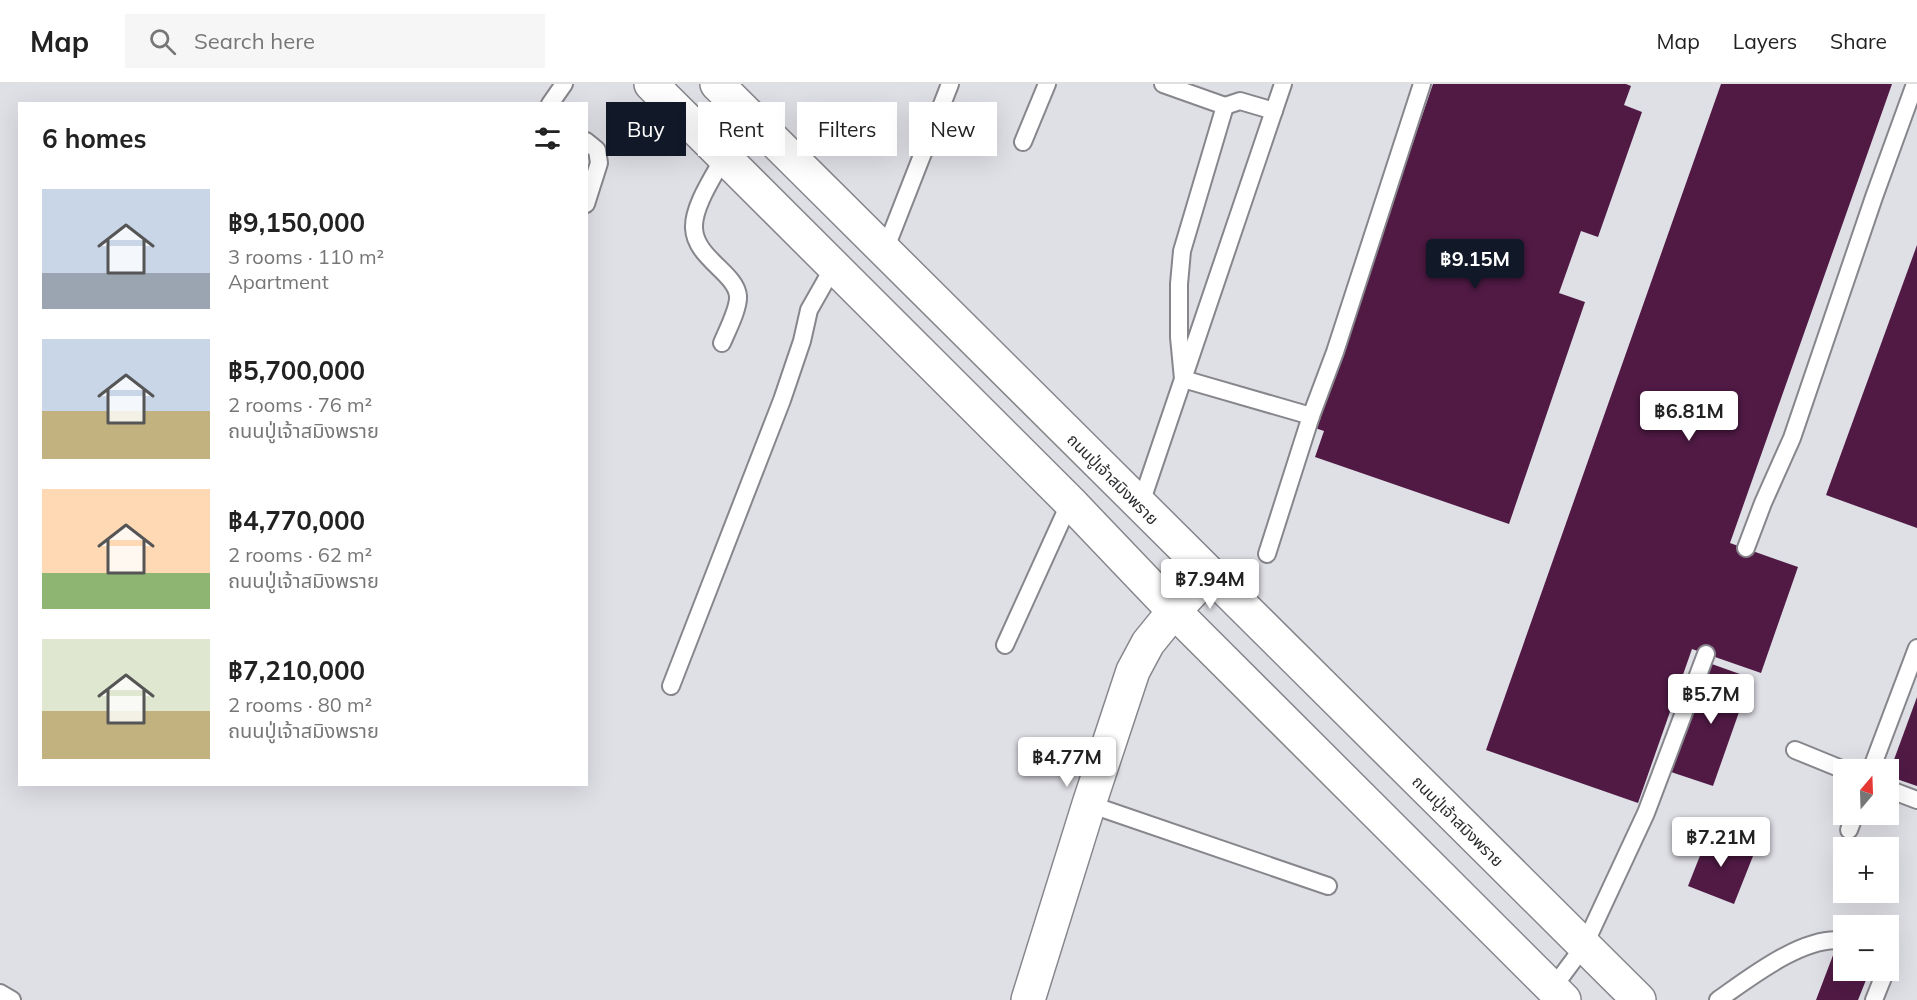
<!DOCTYPE html>
<html lang="en">
<head>
<meta charset="utf-8">
<style>
  body { margin:0; font-family:Mulish,"Noto Sans Thai",sans-serif; background:#f6f6f6; color:#222; height:100vh; display:flex; flex-direction:column; font-size:22px; white-space:nowrap }
  * { box-sizing:border-box; margin:0 }
  p { font-size:20px; color:#767676 }
  .icon { flex:none; width:33px; height:33px; fill:none; stroke:currentColor; stroke-width:2; stroke-linecap:round; stroke-linejoin:round }
  .map { position:relative; flex:1; overflow:hidden }
  .drawer { position:absolute; left:18px; top:18px; width:570px; height:684px; display:flex; flex-direction:column; background:#fff; border-radius:0px; box-shadow:0 6px 24px #0002 }
  .drawer>* { flex:none }
  .hud { position:absolute; left:606px; top:18px; width:570px; height:54px; display:flex; gap:12px }
  .needle { width:39px; rotate:19deg }
  .tools { position:absolute; left:1833px; top:675px; display:grid; gap:12px }
  .tools a { display:grid; place-items:center; width:66px; height:66px; border-radius:0px; background:#fff; box-shadow:0 6px 24px #0002; font-size:30px }
  .price { position:absolute; translate:-50% -51px; padding:0 14px; border-radius:6px; background:#fff; color:#222; font-size:20px; line-height:39px; filter:drop-shadow(0 2px 3px #0008) }
  .price::after { content:''; position:absolute; left:50%; top:36px; width:18px; height:14px; margin-left:-9px; background:inherit; clip-path:polygon(0 0,100% 0,50% 100%) }
  .price.on { background:#111827; color:#fff }
  ul { padding:0; list-style:none }
  li { display:flex; align-items:center; gap:18px; height:150px; padding:0 24px }
  li span { display:grid; place-items:center; flex:none; width:168px; height:120px; border-radius:0px; color:#555 }
  li>.icon { margin-inline-start:auto }
  span .icon { width:72px; height:72px; fill:#fffc; stroke-width:1 }
  li b { font-size:26px }
  h2 { display:flex; justify-content:space-between; align-items:center; height:72px; padding:0 24px; font-size:26px }
  .pill { padding:0 21px; border-radius:0px; background:#fff; box-shadow:0 6px 24px #0002; font-size:21px; line-height:54px }
  .pill.on { background:#111827; color:#fff }
  header { display:flex; align-items:center; gap:36px; box-sizing:border-box; height:84px; padding:0 30px; background:#fff; border-bottom:2px solid #e0e0e0 }
  header strong { font-size:28px }
  nav { display:flex; gap:33px; margin-inline-start:auto; font-size:21px }
  .search { width:420px; height:54px; background:#f6f6f6; display:flex; align-items:center; gap:15px; box-sizing:border-box; padding:0 21px; border-radius:0px; color:#767676; font-size:22px }
  .map>svg:first-child { display:block }
  .building { fill:#501a45 }
  .lines { fill:none; stroke-linecap:round; stroke-linejoin:round }
  .lane-casing { stroke:#86868c; stroke-width:20 }
  .street-casing { stroke:#86868c; stroke-width:36 }
  .secondary-casing { stroke:#86868c; stroke-width:36 }
  .lane { stroke:#fff; stroke-width:16 }
  .street { stroke:#fff; stroke-width:33 }
  .secondary { stroke:#fff; stroke-width:33 }
  .labels { text-anchor:middle; dominant-baseline:central; stroke-width:6; stroke-linejoin:round; paint-order:stroke }
  .street-label { font-size:16px; fill:#2a2b2d; stroke:#fff }
</style>
</head>
<body>
<header>
<strong>Map</strong>
<div class="search"><svg class="icon" aria-label="search" viewBox="0 0 24 24"><circle cx="10" cy="10" r="6"/><path d="M15 15l6 6"/></svg>Search here</div>
<nav><a>Map</a><a>Layers</a><a>Share</a></nav>
</header>
<div class="map">
<svg width="1917" height="916" viewBox="0 0 1917 916">
  <rect width="100%" height="100%" fill="#dfdfe6"/>
  <g class="building">
    <polygon points="1433,0 1626,0 1631,2 1624,21 1642,28 1598,153 1581,147 1559,209 1585,218 1509,440 1315,373 1324,347 1315,344"/>
    <polygon points="1721,0 1892,0 1730,459 1798,483 1761,589 1692,565 1638,719 1486,666"/>
    <polygon points="1917,161 1917,444 1826,411"/>
    <polygon points="1709,579 1751,594 1713,702 1671,688"/>
    <polygon points="1917,613 1917,702 1888,692"/>
    <polygon points="1709,749 1755,767 1734,820 1688,802"/>
    <polygon points="1835,866 1844,870 1844,886 1870,886 1858,916 1816,916"/>
  </g>
  <g class="lines">
    <defs>
      <g id="lane">
        <polyline points="1163,0 1225,22 1182,167 1179,200 1179,253 1183,295 1311,332 1335,268 1422,0"/>
        <polyline points="550,20 564,0"/>
        <polyline points="1225,22 1240,17 1274,27"/>
        <polyline points="586,57 597,66 599,79 586,120"/>
        <polyline points="1023,58 1047,0"/>
        <polyline points="885,166 950,0"/>
        <path d="M722 259C727 247 739 224 738 212 736 189 695 174 694 144 693 122 714 92 724 73"/>
        <polyline points="1140,422 1283,0"/>
        <polyline points="1746,464 1763,419 1792,354 1874,113 1915,0"/>
        <polyline points="1267,470 1311,332"/>
        <polyline points="1005,561 1070,418"/>
        <polyline points="671,602 782,316 802,257 809,226 834,182"/>
        <polyline points="1795,666 1844,686"/>
        <polyline points="1871,686 1917,564"/>
        <polyline points="1888,705 1917,716"/>
        <polyline points="1089,720 1328,802"/>
        <polyline points="1849,746 1855,730"/>
        <polyline points="1552,905 1584,862 1646,729 1706,570"/>
        <polyline points="0,909 12,916"/>
        <path d="M1718 916C1748 895 1805 850 1844 857"/>
        <polyline points="1874,916 1886,886"/>
      </g>
      <polyline id="street" points="1028,916 1089,720 1133,587 1148,559 1174,527 1209,490"/>
      <g id="secondary">
        <polyline points="651,0 1070,418 1174,527 1564,916"/>
        <polyline points="717,0 1639,916"/>
      </g>
    </defs>
    <use href="#lane" class="lane-casing"/>
    <use href="#street" class="street-casing"/>
    <use href="#secondary" class="secondary-casing"/>
    <use href="#lane" class="lane"/>
    <use href="#street" class="street"/>
    <use href="#secondary" class="secondary"/>
  </g>
  <g class="labels">
    <g class="street-label">
      <text transform="translate(1113 395) rotate(45)">ถนนปู่เจ้าสมิงพราย</text>
      <text transform="translate(1458 737) rotate(45)">ถนนปู่เจ้าสมิงพราย</text>
    </g>
  </g>
</svg>
<div class="tools">
<a><svg class="needle" viewBox="-14 -14 28 28"><path d="M0-13l5 13h-10z" fill="#e53935"/><path d="M0 13l5-13h-10z" fill="#767676"/></svg></a>
<a>+</a>
<a>−</a>
</div>
<b class="price on" style="left:1475px;top:206px">฿9.15M</b>
<b class="price" style="left:1689px;top:358px">฿6.81M</b>
<b class="price" style="left:1210px;top:526px">฿7.94M</b>
<b class="price" style="left:1711px;top:641px">฿5.7M</b>
<b class="price" style="left:1067px;top:704px">฿4.77M</b>
<b class="price" style="left:1721px;top:784px">฿7.21M</b>
<div class="hud">
<a class="pill on">Buy</a>
<a class="pill">Rent</a>
<a class="pill">Filters</a>
<a class="pill">New</a>
</div>
<section class="drawer">
<h2>6 homes<svg class="icon" aria-label="filters" viewBox="0 0 24 24"><path d="M4 7h16M4 17h16"/><circle cx="9" cy="7" r="2"/><circle cx="15" cy="17" r="2"/></svg></h2>
<ul>
<li><span style="background:linear-gradient(#c9d6e8 70%,#9aa5b1 0)"><svg class="icon" aria-label="home" viewBox="0 0 24 24"><path d="M3 11l9-7 9 7M6 9v11h12V9"/></svg></span><div><b>฿9,150,000</b><p>3 rooms · 110 m²</p><p>Apartment</p></div></li>
<li><span style="background:linear-gradient(#c9d6e8 60%,#c2b280 0)"><svg class="icon" aria-label="home" viewBox="0 0 24 24"><path d="M3 11l9-7 9 7M6 9v11h12V9"/></svg></span><div><b>฿5,700,000</b><p>2 rooms · 76 m²</p><p>ถนนปู่เจ้าสมิงพราย</p></div></li>
<li><span style="background:linear-gradient(#ffd9b3 70%,#8fb573 0)"><svg class="icon" aria-label="home" viewBox="0 0 24 24"><path d="M3 11l9-7 9 7M6 9v11h12V9"/></svg></span><div><b>฿4,770,000</b><p>2 rooms · 62 m²</p><p>ถนนปู่เจ้าสมิงพราย</p></div></li>
<li><span style="background:linear-gradient(#dfe7d0 60%,#c2b280 0)"><svg class="icon" aria-label="home" viewBox="0 0 24 24"><path d="M3 11l9-7 9 7M6 9v11h12V9"/></svg></span><div><b>฿7,210,000</b><p>2 rooms · 80 m²</p><p>ถนนปู่เจ้าสมิงพราย</p></div></li>
</ul>
</section>
</div>
</body>
</html>
